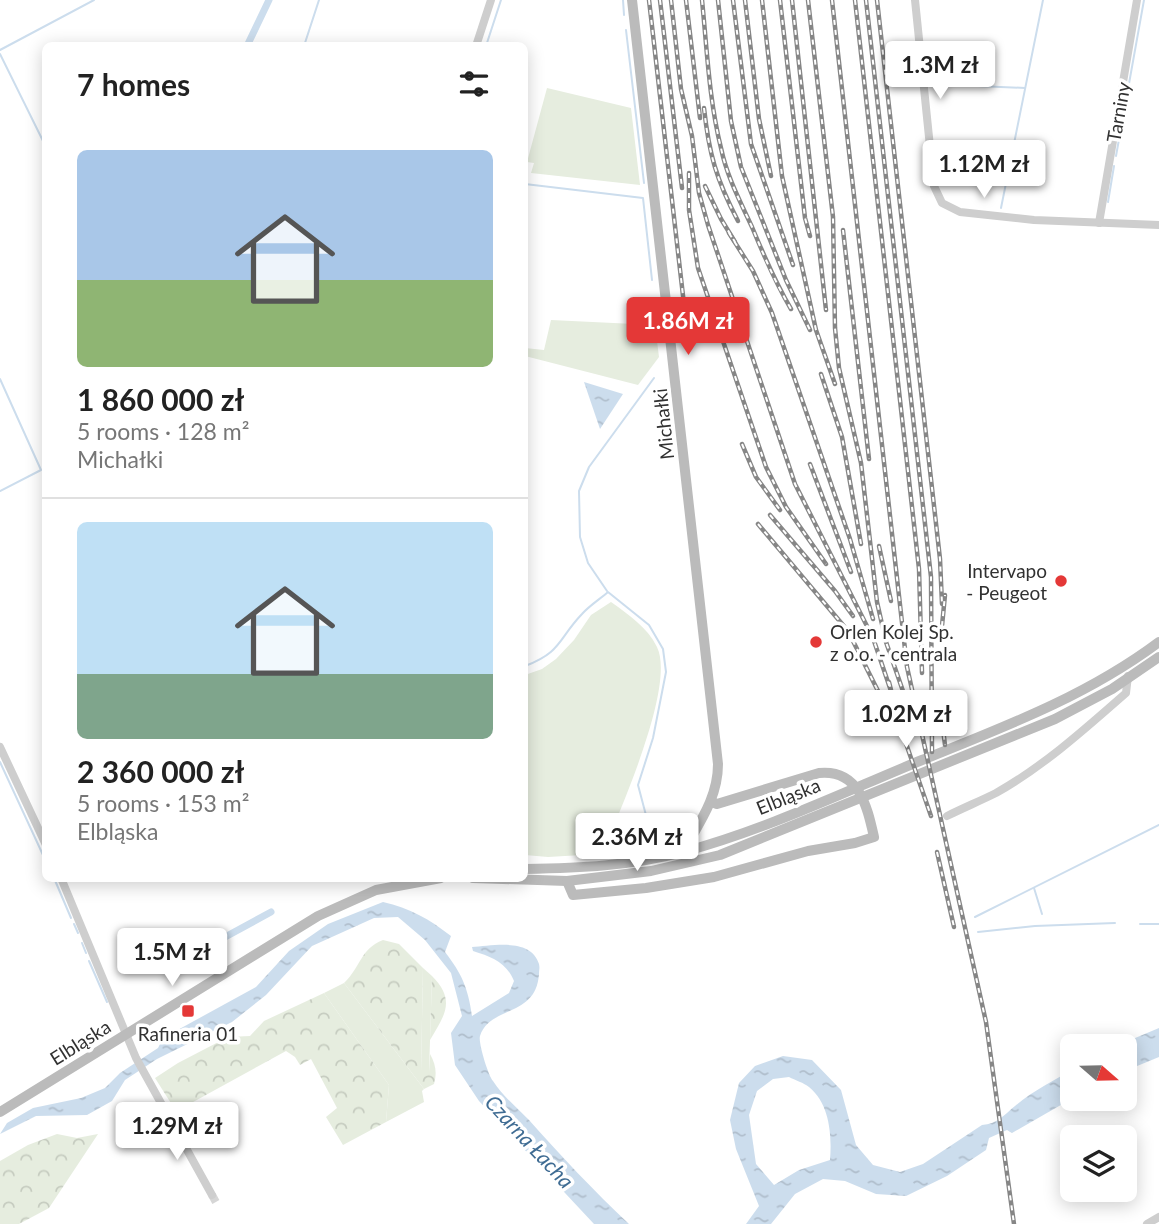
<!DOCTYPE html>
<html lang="en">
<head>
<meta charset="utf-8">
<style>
  body { margin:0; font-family:Lato,sans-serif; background:#f2f2f2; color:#222; height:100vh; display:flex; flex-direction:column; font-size:26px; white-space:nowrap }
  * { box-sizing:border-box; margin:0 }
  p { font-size:23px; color:#767676 }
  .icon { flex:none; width:38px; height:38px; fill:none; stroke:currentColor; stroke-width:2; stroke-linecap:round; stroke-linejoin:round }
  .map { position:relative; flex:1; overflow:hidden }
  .details { position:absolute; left:42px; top:42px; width:486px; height:840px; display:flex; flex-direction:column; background:#fff; border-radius:10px; box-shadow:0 4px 18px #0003 }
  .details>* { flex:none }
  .needle { width:46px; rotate:110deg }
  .controls { position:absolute; left:1060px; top:1034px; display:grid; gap:14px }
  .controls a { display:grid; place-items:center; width:77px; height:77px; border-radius:10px; background:#fff; box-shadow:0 4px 18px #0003; font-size:35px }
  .price { position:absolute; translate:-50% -60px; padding:0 16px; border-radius:7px; background:#fff; color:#222; font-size:23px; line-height:46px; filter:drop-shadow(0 2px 4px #0008) }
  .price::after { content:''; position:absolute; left:50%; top:42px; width:21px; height:16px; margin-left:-10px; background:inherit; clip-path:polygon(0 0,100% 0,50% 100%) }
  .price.current { background:#e43837; color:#fff }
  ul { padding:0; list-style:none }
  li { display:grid; align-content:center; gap:14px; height:371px; padding:0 35px }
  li+li { border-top:2px solid #e0e0e0 }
  li span { display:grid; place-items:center; height:217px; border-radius:10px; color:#555 }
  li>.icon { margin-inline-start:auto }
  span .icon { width:126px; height:126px; fill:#fffc; stroke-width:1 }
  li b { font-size:30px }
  h2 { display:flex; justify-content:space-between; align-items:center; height:84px; padding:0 35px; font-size:30px }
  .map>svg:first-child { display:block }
  .grass { fill:#e6eddf }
  .forest { fill:url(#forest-crowns) }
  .water { fill:url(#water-ripples); fill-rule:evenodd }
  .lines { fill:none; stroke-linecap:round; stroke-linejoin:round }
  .stream { stroke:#ccdded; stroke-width:2 }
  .canal { stroke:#ccdded; stroke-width:7 }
  .street-tunnel { stroke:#d6d6d6; stroke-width:8; stroke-dasharray:8 4; stroke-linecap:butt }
  .street { stroke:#cecece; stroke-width:8 }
  .secondary { stroke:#bbb; stroke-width:10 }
  .rail-casing { stroke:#868686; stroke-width:4.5 }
  .rail { stroke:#fff; stroke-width:2; stroke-dasharray:5; stroke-linecap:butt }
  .poi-dot { fill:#e43837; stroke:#fff; stroke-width:2.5 }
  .labels { text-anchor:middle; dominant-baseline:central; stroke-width:7; stroke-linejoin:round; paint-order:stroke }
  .street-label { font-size:19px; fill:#313131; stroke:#fff }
  .poi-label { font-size:19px; fill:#313131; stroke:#fff; text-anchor:end }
  .water-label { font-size:21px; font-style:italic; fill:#3f6c93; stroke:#fff }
</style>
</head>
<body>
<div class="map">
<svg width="1159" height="1224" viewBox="0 0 1159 1224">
  <defs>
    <pattern id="forest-crowns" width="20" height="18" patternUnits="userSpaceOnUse" patternTransform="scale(1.75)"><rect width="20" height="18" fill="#e6eddf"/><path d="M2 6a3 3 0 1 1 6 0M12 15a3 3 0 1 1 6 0" fill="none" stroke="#c6ccc0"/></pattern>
    <pattern id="water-ripples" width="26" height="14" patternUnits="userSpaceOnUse" patternTransform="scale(1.75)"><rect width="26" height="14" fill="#ccdded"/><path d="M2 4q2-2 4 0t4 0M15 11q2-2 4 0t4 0" fill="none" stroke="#b0becc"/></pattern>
  </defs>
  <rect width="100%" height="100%" fill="#fff"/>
  <g class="grass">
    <polygon points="547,88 631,108 640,185 531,173 534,163 527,162"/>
    <polygon points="551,320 655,325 659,357 638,385 525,356 525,348 544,350"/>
    <path d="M611 602C629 615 647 627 657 647 676 686 619 813 602 854H589L583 851 582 855 548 857 525 855V675L542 669 556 659 574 640 591 615Z"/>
    <polygon points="423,968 432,976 429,1073 421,1073"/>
    <polygon points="344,983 424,1089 422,1091 424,1102 386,1122 389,1085 324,993"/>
  </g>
  <g class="forest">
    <path d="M383 940 399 944 423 968 421 1072H429L430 1054C436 1065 437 1073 434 1084L424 1089 344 983C361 967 360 949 383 940Z"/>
    <path d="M432 976C456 1000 445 1015 430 1040Z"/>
    <polygon points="324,993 389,1085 386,1122 343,1145 326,1117 337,1108 311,1059 300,1065 295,1057 286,1051 184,1107 174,1108 155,1078 178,1063 228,1037 250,1036 264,1021"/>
    <polygon points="57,1134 77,1138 98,1134 49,1208 19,1224 0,1224 0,1161 28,1145"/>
  </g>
  <g class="water">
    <polygon points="584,382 623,394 600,429"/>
    <path d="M383 902C410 908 429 919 451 936L445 952C462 974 468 988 472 1016L509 993 514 981C506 962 492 957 473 951L472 947C492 946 531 937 539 964 540 969 539 969 539 974 536 1018 490 1005 480 1036 478 1042 488 1075 493 1081 502 1095 517 1108 529 1120 561 1156 594 1191 629 1224H594L479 1101 455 1065 451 1033 462 1016 451 973 425 940 398 917 374 918 312 946 266 995 232 1022 157 1059 125 1080 112 1101 87 1115 36 1116 0 1134 7 1123 33 1108 81 1098 105 1088 120 1073 158 1048 163 1038 256 987 289 951 328 924Z"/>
    <polygon points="1159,1028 1159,1057 1125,1071 1125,1046 1116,1046"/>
    <path d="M783 1056 812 1060 841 1090 856 1145 873 1165 900 1172 923 1164 982 1125C997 1124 1004 1115 1015 1106 1032 1091 1054 1081 1073 1069V1098L1012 1133 1007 1130 989 1138 986 1150 947 1176 906 1196 876 1194 845 1181 823 1179 795 1194 771 1224H746L759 1206 736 1149 730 1120 739 1083 755 1066ZM789 1077C795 1080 804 1083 809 1087 830 1104 832 1136 830 1160L799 1170 774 1185 756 1164 749 1115 757 1091 773 1079Z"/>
  </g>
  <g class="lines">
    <g class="stream">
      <polyline points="623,0 624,15"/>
      <polyline points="626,30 644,183"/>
      <polyline points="304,46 319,0"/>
      <polyline points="486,46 501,0"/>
      <polyline points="0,50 94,0"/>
      <polyline points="0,54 46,147"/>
      <polyline points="931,84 1025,88"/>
      <polyline points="1116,156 1144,0"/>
      <polyline points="525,184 643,198 652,280"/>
      <polyline points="1108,202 1114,166"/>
      <polyline points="1001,208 1043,0"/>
      <polyline points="0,379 41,470 0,491"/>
      <polyline points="607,591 588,563 580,537 579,491 589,467 654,378"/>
      <path d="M525 666C562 652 558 639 582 614 589 606 600 599 608 592L649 625 663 649 666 672 653 738 638 785 652 838"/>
      <polyline points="0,762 43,855"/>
      <polyline points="54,878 71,918"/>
      <polyline points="1034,888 1042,914"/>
      <polyline points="975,917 1159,825"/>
      <polyline points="74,924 78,933"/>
      <polyline points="1140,924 1159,924"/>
      <polyline points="978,932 1035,926 1115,923"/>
      <polyline points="82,943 86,953"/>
      <polyline points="89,961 107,1002"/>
    </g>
    <g class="canal">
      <polyline points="247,46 269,0"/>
      <polyline points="166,969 271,912"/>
    </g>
    <polyline class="street-tunnel" points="212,1195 217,1204"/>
    <g class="street">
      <polyline points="915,0 934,186 942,203 960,212 1034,220 1159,225"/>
      <polyline points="476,46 491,0"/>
      <polyline points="1099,223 1137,0"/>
      <polyline points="0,747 46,845"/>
      <path d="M947 816C963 808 980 801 996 793 1044 766 1085 729 1126 693L1128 676"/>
      <polyline points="61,878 136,1058 212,1195"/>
      <polyline points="1147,1224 1159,1217"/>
    </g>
    <g class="secondary">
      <path d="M632 0 718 764C718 798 699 823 683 852"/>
      <path d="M525 869C579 868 631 866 683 852 765 830 844 792 922 760 1004 727 1087 696 1159 642"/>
      <polyline points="473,878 567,881 651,871 720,855 1055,719 1112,689 1159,657"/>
      <path d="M567 881 573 895 646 888 714 877 808 851 855 843 874 837C867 806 859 769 819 773L717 804 712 802"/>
      <polyline points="0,1112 318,916 376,890 441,878"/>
    </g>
    <defs>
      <g id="rail">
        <polyline points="649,0 685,313"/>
        <polyline points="660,0 682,188"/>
        <polyline points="671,0 681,89 692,136 699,193 708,225 795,484 873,638 891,691"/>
        <polyline points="686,0 700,118"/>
        <path d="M702 0C707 49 709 100 721 148 727 177 740 201 752 227 764 256 775 282 791 309"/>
        <polyline points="718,0 731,121 741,167 786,280 810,330"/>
        <polyline points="733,0 751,144 793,265"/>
        <polyline points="745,0 759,119 771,176"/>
        <polyline points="762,0 782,176 816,330 835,384"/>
        <polyline points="780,0 805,218 810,236"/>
        <polyline points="792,0 826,310"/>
        <polyline points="808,0 833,217 835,328 839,368 861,463 877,602 886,642 904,694"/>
        <polyline points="832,0 907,667 986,1022 1014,1224"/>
        <polyline points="855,0 919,569 922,673"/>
        <polyline points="866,0 931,577 932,752"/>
        <polyline points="877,0 940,559 942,604"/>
        <path d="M704 108C709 154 716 179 738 221"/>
        <polyline points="689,173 689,210 698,268 766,467 786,507 826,564"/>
        <polyline points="705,186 721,219 735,242"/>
        <polyline points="843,230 869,459"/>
        <polyline points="729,233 753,271 772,313 850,539 873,619"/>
        <polyline points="821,374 842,437 861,544"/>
        <polyline points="742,444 756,477 780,510"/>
        <polyline points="810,464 851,572"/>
        <polyline points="770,515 835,591 853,616"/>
        <polyline points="758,524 848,631 892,719"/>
        <polyline points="879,546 891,601"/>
        <polyline points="941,636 945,595"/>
        <polyline points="889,682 900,726 931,816"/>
        <polyline points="940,705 945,745"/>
        <polyline points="937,852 954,927"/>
      </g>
    </defs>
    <use href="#rail" class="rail-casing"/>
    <use href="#rail" class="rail"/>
  </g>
  <g class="poi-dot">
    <circle cx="1061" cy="581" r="7"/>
    <circle cx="816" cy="642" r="7"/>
    <rect x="181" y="1004" width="14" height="14" rx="3.5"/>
  </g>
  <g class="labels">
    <g class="street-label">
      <text transform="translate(1118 112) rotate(-80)">Tarniny</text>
      <text transform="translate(663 424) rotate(-96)">Michałki</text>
      <text transform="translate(788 796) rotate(-22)">Elbląska</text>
      <text transform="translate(80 1042) rotate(-32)">Elbląska</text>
    </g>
    <g class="poi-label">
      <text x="1047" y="570">Intervapo<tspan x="1047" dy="22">- Peugeot</tspan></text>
      <text x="830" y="631" text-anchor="start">Orlen Kolej Sp.<tspan x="830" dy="22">z o.o. - centrala</tspan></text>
      <text x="188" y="1033" text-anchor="middle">Rafineria 01</text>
    </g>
    <g class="water-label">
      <text transform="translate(530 1141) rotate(47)">Czarna Łacha</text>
    </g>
  </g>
</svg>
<div class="controls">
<a><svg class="needle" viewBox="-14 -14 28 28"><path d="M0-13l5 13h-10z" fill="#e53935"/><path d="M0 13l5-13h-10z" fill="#767676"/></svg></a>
<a><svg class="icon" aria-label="layers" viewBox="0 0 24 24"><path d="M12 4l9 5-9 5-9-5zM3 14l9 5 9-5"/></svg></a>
</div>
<b class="price" style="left:940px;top:101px">1.3M zł</b>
<b class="price" style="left:984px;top:200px">1.12M zł</b>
<b class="price current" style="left:688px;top:357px">1.86M zł</b>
<b class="price" style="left:906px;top:750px">1.02M zł</b>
<b class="price" style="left:637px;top:873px">2.36M zł</b>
<b class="price" style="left:172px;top:988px">1.5M zł</b>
<b class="price" style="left:177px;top:1162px">1.29M zł</b>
<section class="details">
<h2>7 homes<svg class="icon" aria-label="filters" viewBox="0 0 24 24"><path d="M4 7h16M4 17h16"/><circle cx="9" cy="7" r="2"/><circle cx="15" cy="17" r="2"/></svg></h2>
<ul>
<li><span style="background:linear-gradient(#a9c7e8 60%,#8fb573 0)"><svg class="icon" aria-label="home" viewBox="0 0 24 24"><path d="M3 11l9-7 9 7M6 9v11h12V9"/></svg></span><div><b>1 860 000 zł</b><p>5 rooms · 128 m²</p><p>Michałki</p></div></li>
<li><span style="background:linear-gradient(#bfe0f5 70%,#7fa58c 0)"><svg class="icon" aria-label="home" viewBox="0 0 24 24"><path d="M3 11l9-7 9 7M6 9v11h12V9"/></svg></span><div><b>2 360 000 zł</b><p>5 rooms · 153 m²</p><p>Elbląska</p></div></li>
</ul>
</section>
</div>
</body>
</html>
